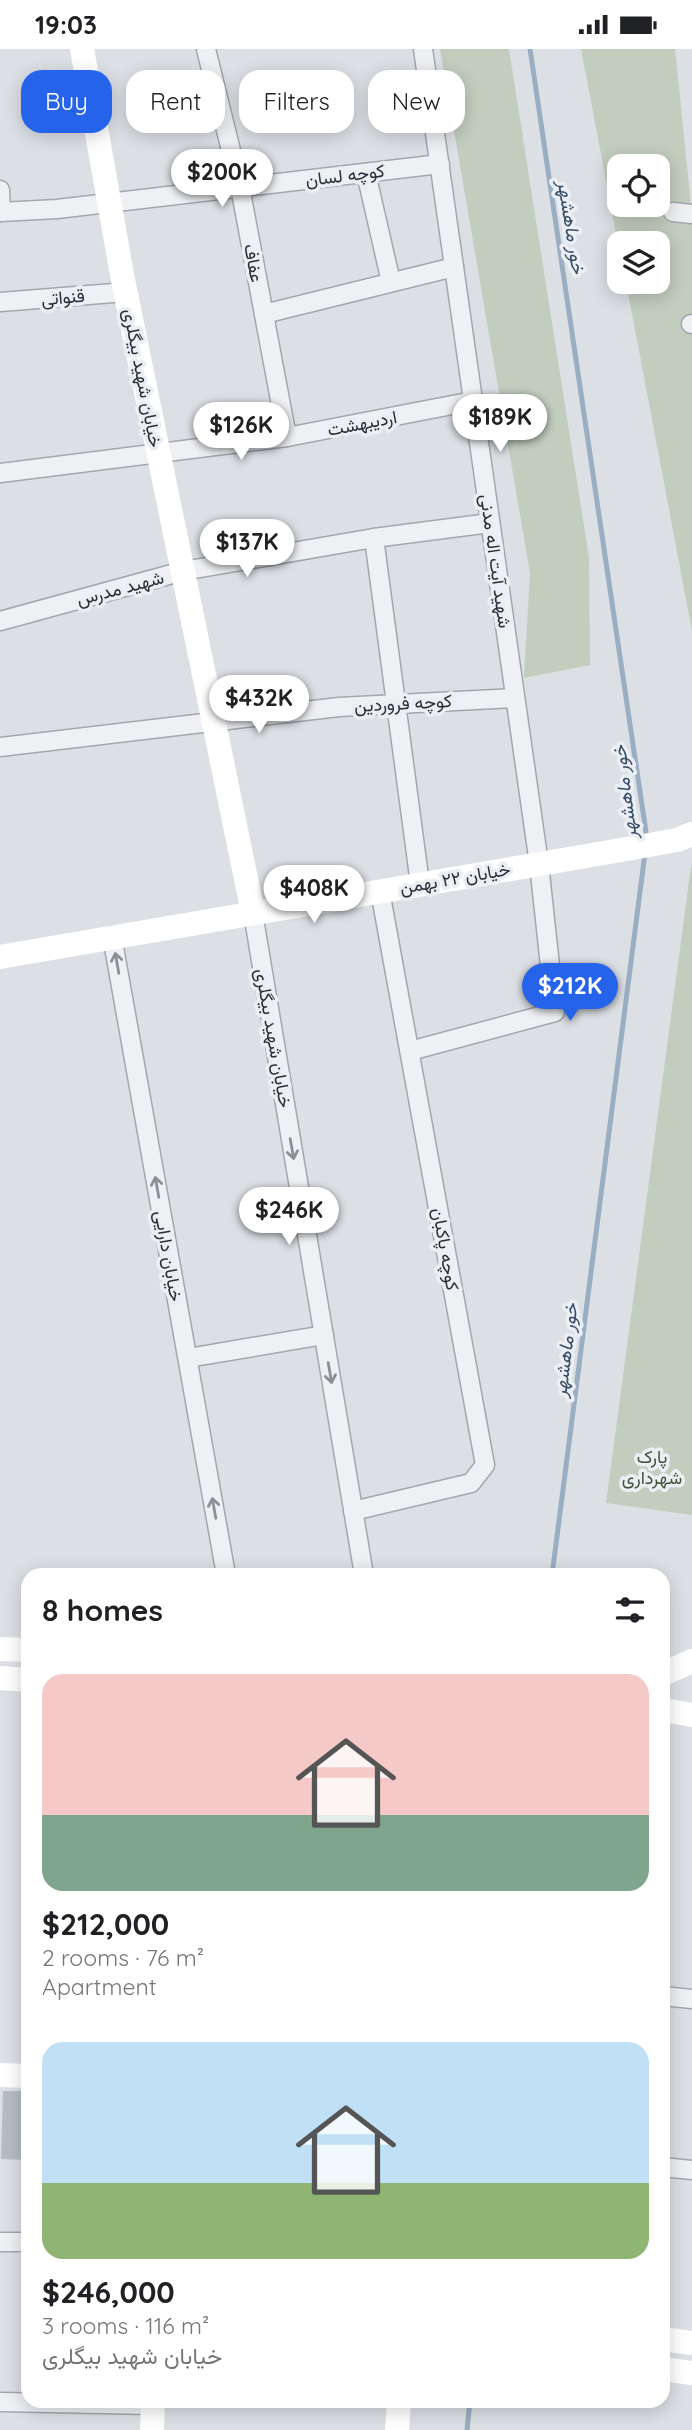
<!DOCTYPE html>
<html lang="en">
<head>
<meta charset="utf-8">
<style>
  body { margin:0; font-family:Quicksand,Vazirmatn,sans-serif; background:#f2f2f2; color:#202124; height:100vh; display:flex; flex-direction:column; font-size:26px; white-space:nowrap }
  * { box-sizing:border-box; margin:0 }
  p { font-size:23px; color:#757577 }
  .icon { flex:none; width:38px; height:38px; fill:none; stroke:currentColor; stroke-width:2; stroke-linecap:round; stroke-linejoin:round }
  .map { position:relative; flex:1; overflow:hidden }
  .panel { position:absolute; left:21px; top:1519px; width:649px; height:840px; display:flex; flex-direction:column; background:#fff; border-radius:21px; box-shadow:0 4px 18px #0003 }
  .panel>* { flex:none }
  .guide { position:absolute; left:21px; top:21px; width:651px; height:63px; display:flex; gap:14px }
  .fabs { position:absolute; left:607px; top:105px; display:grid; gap:14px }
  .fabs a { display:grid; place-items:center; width:63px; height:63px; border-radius:14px; background:#fff; box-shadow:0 4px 18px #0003; font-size:35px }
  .price { position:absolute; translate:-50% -60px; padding:0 16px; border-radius:24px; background:#fff; color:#222; font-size:23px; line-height:46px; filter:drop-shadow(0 2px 4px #0008) }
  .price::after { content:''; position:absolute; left:50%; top:42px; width:21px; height:16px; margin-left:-10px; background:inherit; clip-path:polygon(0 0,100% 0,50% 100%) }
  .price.selected { background:#2563eb; color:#fff }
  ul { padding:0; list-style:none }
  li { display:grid; align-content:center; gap:14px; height:371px; padding:0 21px }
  li span { display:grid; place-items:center; height:217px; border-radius:21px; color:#555 }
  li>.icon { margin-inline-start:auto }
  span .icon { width:126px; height:126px; fill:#fffc; stroke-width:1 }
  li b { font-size:30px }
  h2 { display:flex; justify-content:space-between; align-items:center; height:84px; padding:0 21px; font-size:30px }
  .chip { padding:0 24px; border-radius:21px; background:#fff; box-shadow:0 4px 18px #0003; font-size:24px; line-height:63px }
  .chip.selected { background:#2563eb; color:#fff }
  .status { display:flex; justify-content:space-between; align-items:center; height:49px; padding:0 35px; background:#fff; direction:ltr }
  .status svg { height:19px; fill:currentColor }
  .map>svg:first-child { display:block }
  .green { fill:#c2cdbe; fill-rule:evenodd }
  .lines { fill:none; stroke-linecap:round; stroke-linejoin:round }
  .stream { stroke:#9badc1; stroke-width:5 }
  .building { fill:#b7bcc4 }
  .street-casing { stroke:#a2a7ae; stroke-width:21 }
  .street { stroke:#eef0f3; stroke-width:18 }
  .secondary { stroke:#fff; stroke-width:24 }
  .oneway { stroke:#8b8f96 }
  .labels { text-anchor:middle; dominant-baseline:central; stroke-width:7; stroke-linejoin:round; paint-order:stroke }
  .street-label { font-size:18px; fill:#282e39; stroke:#ebeef3 }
  .park-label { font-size:18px; fill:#3c5337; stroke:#ebeef3 }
  .water-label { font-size:19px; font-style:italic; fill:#374d68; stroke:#ebeef3 }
</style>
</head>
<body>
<div class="status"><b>19:03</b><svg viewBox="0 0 49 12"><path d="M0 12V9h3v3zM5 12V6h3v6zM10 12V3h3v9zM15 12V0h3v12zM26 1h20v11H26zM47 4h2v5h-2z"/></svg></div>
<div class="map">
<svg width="692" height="2381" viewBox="0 0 692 2381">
  <rect width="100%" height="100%" fill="#dce0e5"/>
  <g class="green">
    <polygon points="440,0 509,0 589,509 590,616 524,629 530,524"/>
    <path d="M581 0H675L692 165V582L626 233H658V194H620L619 200ZM620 117H658V156H620Z"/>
    <polygon points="691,817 692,817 692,1466 606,1454"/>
  </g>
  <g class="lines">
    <g class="stream">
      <polyline points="530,0 647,790"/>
      <polyline points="552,1526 645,804"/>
      <polyline points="467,2381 470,2352"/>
    </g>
  </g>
  <polygon class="building" points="3,2042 28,2042 28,2111 1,2110"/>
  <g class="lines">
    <defs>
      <g id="street">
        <polyline points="206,0 240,138 287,388"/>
        <polyline points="366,124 391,233"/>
        <polyline points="0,141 1,163"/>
        <polyline points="0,163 57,160 440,115"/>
        <polyline points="673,163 692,165"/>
        <polyline points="0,253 126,243"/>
        <polyline points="264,265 454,218"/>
        <polyline points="691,275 692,275"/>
        <polyline points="0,424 287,388 473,352"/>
        <polyline points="374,489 420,835"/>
        <polyline points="0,572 183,522 374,489 490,474"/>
        <polyline points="0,698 339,658 515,649"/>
        <polyline points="253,864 364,1526"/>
        <polyline points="112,887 226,1526"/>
        <polyline points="410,1002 555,963 539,815 423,0"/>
        <polyline points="188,1309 324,1286"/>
        <polyline points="353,1462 471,1434 485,1416 380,842"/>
        <polyline points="663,1947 692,1950"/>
        <polyline points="663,2118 692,2121"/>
        <polyline points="0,2193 28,2193"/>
        <polyline points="0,2353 153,2356"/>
      </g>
    </defs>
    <use href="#street" class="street-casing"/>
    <use href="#street" class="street"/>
    <g class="secondary">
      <polyline points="82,0 123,231 253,864"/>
      <polyline points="0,908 621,801 677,791 692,785"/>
      <polyline points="0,1600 28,1601"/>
      <polyline points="663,1625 692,1612"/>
      <polyline points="0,1629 28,1631"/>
      <polyline points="663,1661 692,1666"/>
      <polyline points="0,2026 28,2027"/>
      <polyline points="663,2290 692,2294"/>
      <polyline points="663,2320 692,2324"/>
      <polyline points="152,2381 153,2352"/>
      <polyline points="397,2381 399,2352"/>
    </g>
  </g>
  <defs><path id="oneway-shaft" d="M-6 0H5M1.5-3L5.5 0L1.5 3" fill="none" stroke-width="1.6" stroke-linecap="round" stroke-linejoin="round" transform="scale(1.75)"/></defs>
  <g class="oneway">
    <use href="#oneway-shaft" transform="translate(117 914) rotate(-100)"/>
    <use href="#oneway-shaft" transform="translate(292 1100) rotate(80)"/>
    <use href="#oneway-shaft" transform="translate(157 1138) rotate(-100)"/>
    <use href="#oneway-shaft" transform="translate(330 1324) rotate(80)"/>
    <use href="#oneway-shaft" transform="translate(214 1459) rotate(-100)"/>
  </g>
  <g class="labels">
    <g class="street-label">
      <text transform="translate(345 126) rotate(-7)">کوچه لسان</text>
      <text transform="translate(254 214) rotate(79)">عفاف</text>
      <text transform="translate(63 248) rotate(-5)">قنواتی</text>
      <text transform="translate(143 329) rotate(79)">خیابان شهید بیگلری</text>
      <text transform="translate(362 374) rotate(-11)">اردیبهشت</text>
      <text transform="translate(496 512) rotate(82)">شهید آیت اله مدنی</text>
      <text transform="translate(120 539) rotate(-15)">شهید مدرس</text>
      <text transform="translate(403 654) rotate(-3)">کوچه فروردین</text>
      <text transform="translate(455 829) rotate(-10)">خیابان ۲۲ بهمن</text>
      <text transform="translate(274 989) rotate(80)">خیابان شهید بیگلری</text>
      <text transform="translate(446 1200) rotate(80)">کوچه پاکبان</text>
      <text transform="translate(169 1207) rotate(80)">خیابان دارایی</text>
    </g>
    <g class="park-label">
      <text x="652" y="1407">پارک<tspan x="652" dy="21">شهرداری</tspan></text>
    </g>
    <g class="water-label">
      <text transform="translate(572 178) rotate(81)">خور ماهشهر</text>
      <text transform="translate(624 743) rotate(-97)">خور ماهشهر</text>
      <text transform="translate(565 1301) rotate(-83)">خور ماهشهر</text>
    </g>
  </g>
</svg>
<div class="fabs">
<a><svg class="icon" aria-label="locate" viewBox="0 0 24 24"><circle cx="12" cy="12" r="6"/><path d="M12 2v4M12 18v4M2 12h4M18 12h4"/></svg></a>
<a><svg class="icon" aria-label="layers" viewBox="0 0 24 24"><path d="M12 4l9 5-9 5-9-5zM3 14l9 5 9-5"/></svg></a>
</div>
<b class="price" style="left:222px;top:160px">$200K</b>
<b class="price" style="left:500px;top:405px">$189K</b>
<b class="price" style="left:241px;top:413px">$126K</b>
<b class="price" style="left:247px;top:530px">$137K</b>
<b class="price" style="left:259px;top:686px">$432K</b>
<b class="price" style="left:314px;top:876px">$408K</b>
<b class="price selected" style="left:570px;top:974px">$212K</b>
<b class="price" style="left:289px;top:1198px">$246K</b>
<div class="guide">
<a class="chip selected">Buy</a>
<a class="chip">Rent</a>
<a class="chip">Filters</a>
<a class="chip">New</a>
</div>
<section class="panel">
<h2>8 homes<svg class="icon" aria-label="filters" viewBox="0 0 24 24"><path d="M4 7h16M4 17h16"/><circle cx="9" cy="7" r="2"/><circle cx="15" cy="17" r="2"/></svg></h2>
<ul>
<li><span style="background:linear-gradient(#f6c9c9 65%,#7fa58c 0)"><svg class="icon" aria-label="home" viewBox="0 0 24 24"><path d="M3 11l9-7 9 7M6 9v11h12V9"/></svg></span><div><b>$212,000</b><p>2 rooms · 76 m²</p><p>Apartment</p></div></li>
<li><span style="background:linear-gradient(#bfe0f5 65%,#8fb573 0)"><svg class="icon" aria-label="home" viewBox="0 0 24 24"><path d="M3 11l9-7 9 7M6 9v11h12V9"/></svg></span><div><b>$246,000</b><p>3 rooms · 116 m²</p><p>خیابان شهید بیگلری</p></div></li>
</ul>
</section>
</div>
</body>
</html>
